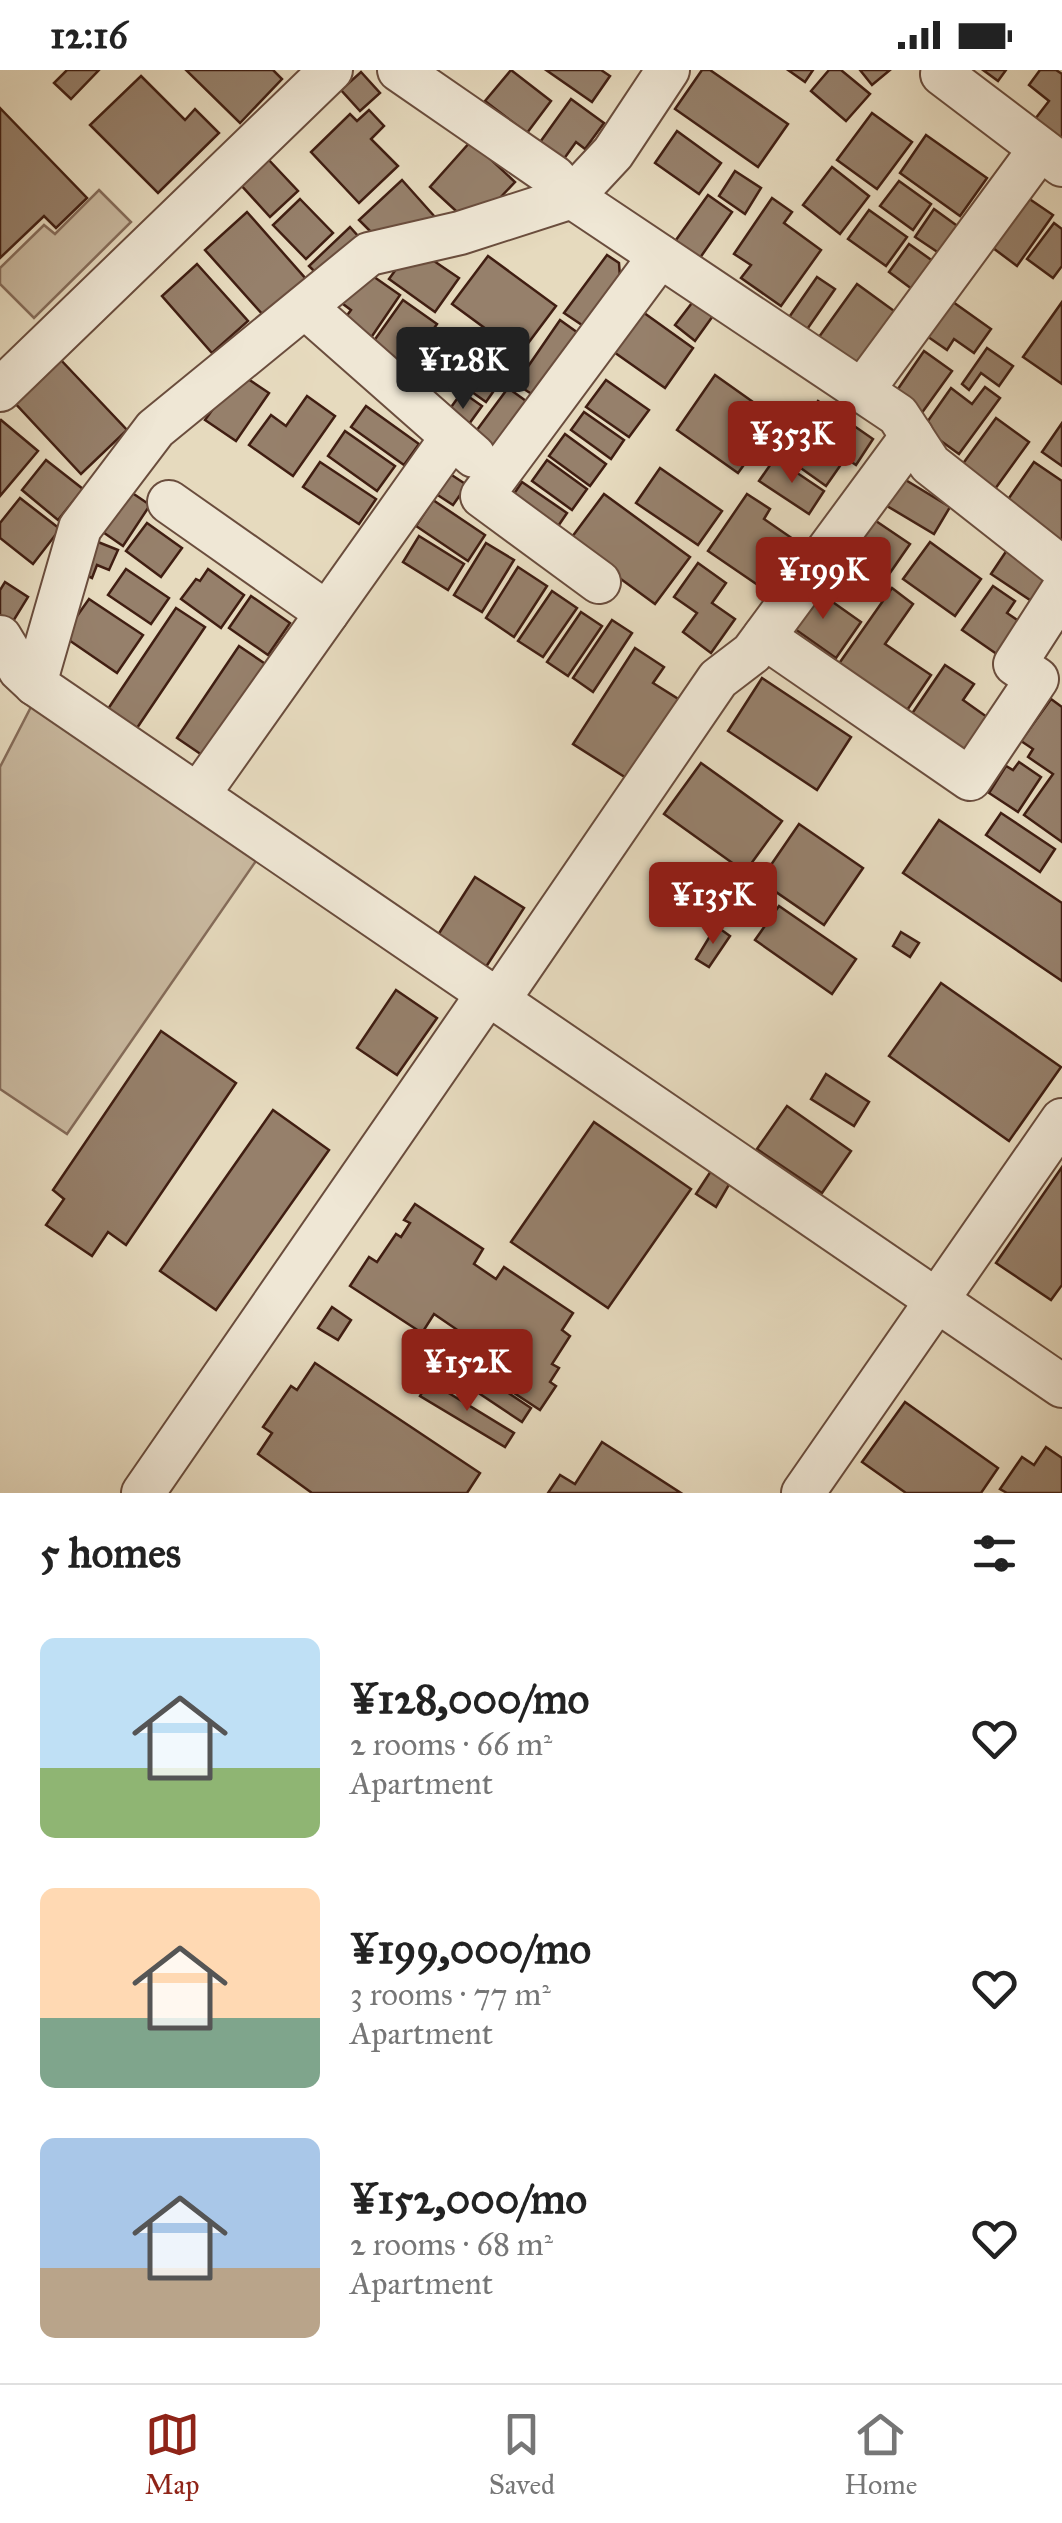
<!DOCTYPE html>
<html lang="en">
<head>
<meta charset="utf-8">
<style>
  body { margin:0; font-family:"IM FELL Great Primer",serif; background:#f6f6f6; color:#222; height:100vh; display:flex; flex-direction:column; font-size:38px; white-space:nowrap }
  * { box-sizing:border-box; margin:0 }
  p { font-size:32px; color:#767676 }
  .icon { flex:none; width:55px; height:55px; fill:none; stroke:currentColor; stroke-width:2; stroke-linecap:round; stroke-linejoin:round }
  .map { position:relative; height:1423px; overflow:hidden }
  .details { display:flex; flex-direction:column; background:#fff; flex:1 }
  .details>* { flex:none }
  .price { position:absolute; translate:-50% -85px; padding:0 22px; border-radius:10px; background:#8f2418; color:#fff; font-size:32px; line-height:65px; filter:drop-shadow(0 2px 5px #0008) }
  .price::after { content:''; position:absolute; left:50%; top:60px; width:30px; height:22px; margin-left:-15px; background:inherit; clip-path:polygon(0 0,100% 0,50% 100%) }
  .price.current { background:#222; color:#fff }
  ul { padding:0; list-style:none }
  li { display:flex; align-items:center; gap:30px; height:250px; padding:0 40px }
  li span { display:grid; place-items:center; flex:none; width:280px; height:200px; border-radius:15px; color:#555 }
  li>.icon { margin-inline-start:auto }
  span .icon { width:120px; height:120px; fill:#fffc; stroke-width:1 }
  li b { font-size:42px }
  h2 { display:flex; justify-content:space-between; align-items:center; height:120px; padding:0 40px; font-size:42px }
  .status { display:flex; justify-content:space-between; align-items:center; height:70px; padding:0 50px; background:#fff; direction:ltr }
  .status svg { height:28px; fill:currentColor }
  .menu { display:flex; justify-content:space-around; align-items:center; height:140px; border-top:2px solid #e0e0e0; background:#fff; font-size:28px; color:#767676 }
  .menu a { display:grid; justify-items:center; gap:5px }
  .menu .current { color:#8f2418 }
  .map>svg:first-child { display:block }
  .green { fill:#cabaa1; stroke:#856c5a; stroke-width:2.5 }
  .building { fill:#96806b; stroke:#401e12; stroke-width:2.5 }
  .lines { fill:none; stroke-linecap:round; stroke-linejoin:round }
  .minor-casing { stroke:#6a4d3d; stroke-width:46 }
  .minor { stroke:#efe7d5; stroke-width:42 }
</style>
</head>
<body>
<div class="status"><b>12:16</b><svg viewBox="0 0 49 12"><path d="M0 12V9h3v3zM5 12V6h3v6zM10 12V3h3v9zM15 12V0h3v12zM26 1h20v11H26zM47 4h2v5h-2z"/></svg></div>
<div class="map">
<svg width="1062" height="1423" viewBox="0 0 1062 1423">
  <rect width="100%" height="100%" fill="#e6dabe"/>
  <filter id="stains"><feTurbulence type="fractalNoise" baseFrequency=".002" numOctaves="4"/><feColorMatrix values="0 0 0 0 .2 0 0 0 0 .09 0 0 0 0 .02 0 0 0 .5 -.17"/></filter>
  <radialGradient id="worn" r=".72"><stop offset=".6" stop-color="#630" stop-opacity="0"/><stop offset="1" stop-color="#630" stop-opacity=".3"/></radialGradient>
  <g class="green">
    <polygon points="99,120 131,152 34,248 0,214 0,198 44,155 55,164"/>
    <polygon points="33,633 258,788 67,1064 0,1019 0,697"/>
  </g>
  <g class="building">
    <polygon points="67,0 99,0 71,29 54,13"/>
    <polygon points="186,0 273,0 282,9 240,53"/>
    <polygon points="511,0 551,31 527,63 485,31"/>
    <polygon points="546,0 601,0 610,6 592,32"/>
    <polygon points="702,0 710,0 788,54 758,97 675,39"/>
    <polygon points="788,0 813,0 805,12"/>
    <polygon points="829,0 841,0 870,24 846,51 811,21"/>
    <polygon points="860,0 890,0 872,15"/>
    <polygon points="983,0 1006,0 998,11"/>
    <polygon points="1040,0 1056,0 1062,4 1062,76 1032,53 1049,31 1029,15"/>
    <polygon points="361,2 380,23 360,41 341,20"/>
    <polygon points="141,6 185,50 195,39 219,63 158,123 90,55"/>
    <polygon points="571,29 604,53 585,79 576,72 561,93 538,75"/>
    <polygon points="0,38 87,128 56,158 44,146 0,188"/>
    <polygon points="369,40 384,56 371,69 398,96 359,133 311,82 350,44 357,51"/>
    <polygon points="872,43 912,72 877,119 837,90"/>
    <polygon points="677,61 721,93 699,124 655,93"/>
    <polygon points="926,65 987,108 960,146 900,103"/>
    <polygon points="471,71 515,112 481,148 468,152 430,117"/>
    <polygon points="267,88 298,121 270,147 240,114"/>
    <polygon points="832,97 869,126 840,164 803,135"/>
    <polygon points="735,101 761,118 745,144 719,126"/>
    <polygon points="402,110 435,147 382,173 359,150"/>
    <polygon points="899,111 931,134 913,160 880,136"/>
    <polygon points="708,125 732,142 695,195 671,177"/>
    <polygon points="772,128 792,142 784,153 821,180 781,236 741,208 751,195 734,184"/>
    <polygon points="1028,128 1053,145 1017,196 993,178"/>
    <polygon points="300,129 333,163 306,189 273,155"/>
    <polygon points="934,139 963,160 945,187 915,167"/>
    <polygon points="869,140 907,167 886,196 848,169"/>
    <polygon points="247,142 306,209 264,246 205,180"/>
    <polygon points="1054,153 1062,159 1062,196 1053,208 1027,189"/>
    <polygon points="350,157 367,176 327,214 309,196"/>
    <polygon points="909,174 937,194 916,222 889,202"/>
    <polygon points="607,185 619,193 620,208 585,257 564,243"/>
    <polygon points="488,186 556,236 520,284 452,234"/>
    <polygon points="431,189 459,208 435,242 389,209 402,191"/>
    <polygon points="197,194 248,251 212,283 162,226"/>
    <polygon points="367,202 400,225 364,278 337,259 351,240 339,231"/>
    <polygon points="817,207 835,219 801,268 783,256"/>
    <polygon points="857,214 901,246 863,299 819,267"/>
    <polygon points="946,227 991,259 974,283 954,269 947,280 921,262"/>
    <polygon points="695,229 715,243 695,271 675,255"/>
    <polygon points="403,230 437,254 418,281 408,274 395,292 371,275"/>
    <polygon points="1062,232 1062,314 1023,287"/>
    <polygon points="640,240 693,278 665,318 611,280"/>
    <polygon points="560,250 581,265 538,328 516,314"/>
    <polygon points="987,278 1013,296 999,316 981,303 969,320 962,314"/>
    <polygon points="924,281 952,301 916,351 889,332"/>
    <polygon points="59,288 127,360 81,404 13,331"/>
    <polygon points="479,298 500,312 486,332 465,317"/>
    <polygon points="239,303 269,323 236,371 205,350"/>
    <polygon points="715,305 777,349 738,403 677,360"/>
    <polygon points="606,310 649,340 629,367 586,337"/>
    <polygon points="985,317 1000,328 959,384 923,358 951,318 972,334"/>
    <polygon points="508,318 533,336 495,387 471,368"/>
    <polygon points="462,322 482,336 464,361 444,347"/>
    <polygon points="307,326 335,346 293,406 249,375 271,345 286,356"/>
    <polygon points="818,331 873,369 856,395 800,357"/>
    <polygon points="366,336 419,374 404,395 351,357"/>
    <polygon points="584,342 624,370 611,389 571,360"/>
    <polygon points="996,348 1029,372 995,419 962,395"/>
    <polygon points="1,350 38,381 0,426 0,351"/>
    <polygon points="1062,353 1062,396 1042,382"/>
    <polygon points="345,361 395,396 377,421 328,386"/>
    <polygon points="797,362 842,393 826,416 781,384"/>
    <polygon points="565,364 606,394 590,416 549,386"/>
    <polygon points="775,388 824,421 809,444 759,411"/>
    <polygon points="46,390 83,419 58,450 22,420"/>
    <polygon points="547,390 587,419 572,440 532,411"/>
    <polygon points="320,392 376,429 359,454 303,417"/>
    <polygon points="1034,392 1062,411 1062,484 1000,441"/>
    <polygon points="660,398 722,441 698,475 636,433"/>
    <polygon points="444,400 467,415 453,435 430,420"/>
    <polygon points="899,406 950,437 934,464 882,433"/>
    <polygon points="522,412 567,443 552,465 507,434"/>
    <polygon points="125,418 150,435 123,476 97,458"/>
    <polygon points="604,424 690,487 655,534 569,471"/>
    <polygon points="747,424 770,439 764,449 809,480 777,528 708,481"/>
    <polygon points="20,428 60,459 33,494 0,468 0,453"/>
    <polygon points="433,430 485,465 468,491 416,456"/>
    <polygon points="870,447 910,474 874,526 835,498"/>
    <polygon points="147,453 182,478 161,507 126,481"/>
    <polygon points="419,466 464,494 448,520 403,492"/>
    <polygon points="93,470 118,480 109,500 97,495 92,508 79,502"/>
    <polygon points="930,472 981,509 955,546 903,509"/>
    <polygon points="486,473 514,490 482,542 454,525"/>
    <polygon points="1007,480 1049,509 1033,532 991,504"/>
    <polygon points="698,493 726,513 712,533 735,549 711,583 683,562 697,543 674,527"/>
    <polygon points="518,497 547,516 514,567 486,548"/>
    <polygon points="126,499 169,528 151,554 108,525"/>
    <polygon points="208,499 244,525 221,558 181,529 196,509 200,511"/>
    <polygon points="5,512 28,527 12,553 0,545 0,520"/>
    <polygon points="810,516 861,552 836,588 785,552"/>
    <polygon points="993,516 1015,531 1007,543 1023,554 1001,587 962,560"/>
    <polygon points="892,518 913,534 885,574 931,605 899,652 831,605"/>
    <polygon points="552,521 577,538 543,587 518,571"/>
    <polygon points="251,526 290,553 268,585 229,558"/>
    <polygon points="89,529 143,565 117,603 63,566"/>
    <polygon points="176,538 205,557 137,658 108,639"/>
    <polygon points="581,542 602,556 568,606 547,592"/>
    <polygon points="612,550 632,563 593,622 573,608"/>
    <polygon points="239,576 267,595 205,687 177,668"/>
    <polygon points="635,578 664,597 653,613 683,632 631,711 573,674"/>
    <polygon points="945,595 974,614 963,630 987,647 960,687 907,651"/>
    <polygon points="762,608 851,667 817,720 728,661"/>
    <polygon points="1051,629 1062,637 1062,772 1024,745 1053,704 1028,687 1033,679 1021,671"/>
    <polygon points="1019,692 1041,707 1018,742 989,723 1006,696 1013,700"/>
    <polygon points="701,693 782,751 745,802 664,744"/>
    <polygon points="1001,743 1055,779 1040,802 986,765"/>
    <polygon points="939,750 1062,833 1062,911 903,803"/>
    <polygon points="799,754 863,798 824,855 760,811"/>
    <polygon points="687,806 725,831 713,848 676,823"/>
    <polygon points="475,807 524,838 484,900 436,868"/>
    <polygon points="779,836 856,889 832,924 755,870"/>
    <polygon points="716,856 730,866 709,897 696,889"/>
    <polygon points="901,862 919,873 910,887 893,876"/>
    <polygon points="941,913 1061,997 1009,1071 889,986"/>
    <polygon points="396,920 437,948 397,1005 357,978"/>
    <polygon points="161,961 236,1013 126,1175 108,1162 92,1186 46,1155 64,1129 53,1120"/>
    <polygon points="826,1004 869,1032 854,1056 811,1029"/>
    <polygon points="787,1036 851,1081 822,1123 757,1079"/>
    <polygon points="273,1040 329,1080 216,1240 160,1201"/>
    <polygon points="594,1052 691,1119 608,1238 511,1172"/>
    <polygon points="1062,1097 1062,1215 1051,1230 996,1193"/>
    <polygon points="711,1101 730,1113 716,1137 696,1124"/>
    <polygon points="415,1134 483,1179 474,1194 496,1209 504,1197 573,1243 562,1260 570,1266 552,1294 559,1298 550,1312 556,1316 540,1340 464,1290 475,1272 434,1244 422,1263 350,1216 369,1187 377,1192 396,1164 401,1167 410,1153 404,1150"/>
    <polygon points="332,1237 351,1250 338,1270 318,1258"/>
    <polygon points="438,1276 531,1338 522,1352 429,1290"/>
    <polygon points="315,1293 480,1403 467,1423 312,1423 258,1384 272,1363 263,1357 291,1316 297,1320"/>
    <polygon points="429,1311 514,1363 505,1377 420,1326"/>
    <polygon points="905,1332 998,1398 981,1423 906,1423 862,1392"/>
    <polygon points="602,1372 681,1423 548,1423 560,1405 575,1414"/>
    <polygon points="1046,1377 1062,1388 1062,1423 1007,1423 1000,1419 1022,1387 1034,1395"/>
  </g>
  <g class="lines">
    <defs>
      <g id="minor">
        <polyline points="399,0 554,107 572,127 898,345 930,394 1062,498"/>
        <polyline points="942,4 1062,95"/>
        <polyline points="305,237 474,386"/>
        <polyline points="0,320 331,0"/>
        <polyline points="862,321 1040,79"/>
        <polyline points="169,432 327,543"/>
        <polyline points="599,512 482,426 660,186"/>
        <polyline points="0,567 20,600 35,614 1062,1316"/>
        <polyline points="764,567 970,709 1037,609 1015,594 1062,521"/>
        <polyline points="35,614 80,458 155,359 369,184 460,163 572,127 613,83 668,0"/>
        <polyline points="198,725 452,367"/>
        <polyline points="499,929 718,609 752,583 912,366"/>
        <polyline points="143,1423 489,922"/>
        <polyline points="803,1423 1062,1050"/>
      </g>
    </defs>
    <use href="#minor" class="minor-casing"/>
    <use href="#minor" class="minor"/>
  </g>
  <rect width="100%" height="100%" filter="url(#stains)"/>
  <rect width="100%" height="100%" fill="url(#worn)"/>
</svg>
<b class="price current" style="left:463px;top:342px">¥128K</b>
<b class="price" style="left:792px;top:416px">¥353K</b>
<b class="price" style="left:823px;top:552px">¥199K</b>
<b class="price" style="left:713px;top:877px">¥135K</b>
<b class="price" style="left:467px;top:1344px">¥152K</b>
</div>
<section class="details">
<h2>5 homes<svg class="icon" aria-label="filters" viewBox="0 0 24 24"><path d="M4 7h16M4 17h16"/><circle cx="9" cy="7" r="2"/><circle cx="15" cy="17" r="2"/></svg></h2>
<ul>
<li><span style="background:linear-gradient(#bfe0f5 65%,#8fb573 0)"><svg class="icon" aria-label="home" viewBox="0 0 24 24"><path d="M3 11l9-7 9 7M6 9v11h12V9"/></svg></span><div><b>¥128,000/mo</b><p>2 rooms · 66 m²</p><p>Apartment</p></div><svg class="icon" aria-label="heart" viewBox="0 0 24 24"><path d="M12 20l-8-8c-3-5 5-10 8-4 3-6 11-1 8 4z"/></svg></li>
<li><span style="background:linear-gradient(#ffd9b3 65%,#7fa58c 0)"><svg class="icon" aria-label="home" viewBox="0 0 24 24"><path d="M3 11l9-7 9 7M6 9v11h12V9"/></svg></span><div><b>¥199,000/mo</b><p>3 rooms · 77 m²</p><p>Apartment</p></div><svg class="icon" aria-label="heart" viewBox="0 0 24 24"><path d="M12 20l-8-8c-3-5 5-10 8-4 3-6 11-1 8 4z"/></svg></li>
<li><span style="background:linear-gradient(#a9c7e8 65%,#b9a48a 0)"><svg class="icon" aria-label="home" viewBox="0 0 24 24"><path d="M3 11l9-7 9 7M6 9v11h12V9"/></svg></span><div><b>¥152,000/mo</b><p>2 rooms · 68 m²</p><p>Apartment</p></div><svg class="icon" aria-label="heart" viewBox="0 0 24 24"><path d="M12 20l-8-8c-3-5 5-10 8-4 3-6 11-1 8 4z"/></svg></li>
</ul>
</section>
<nav class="menu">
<a class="current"><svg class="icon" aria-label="map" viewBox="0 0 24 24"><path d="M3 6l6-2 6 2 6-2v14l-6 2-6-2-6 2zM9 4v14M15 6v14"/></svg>Map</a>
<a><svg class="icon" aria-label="saved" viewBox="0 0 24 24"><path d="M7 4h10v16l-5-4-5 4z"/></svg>Saved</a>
<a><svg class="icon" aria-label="home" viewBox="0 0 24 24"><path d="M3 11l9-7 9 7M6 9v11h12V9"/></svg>Home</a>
</nav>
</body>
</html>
